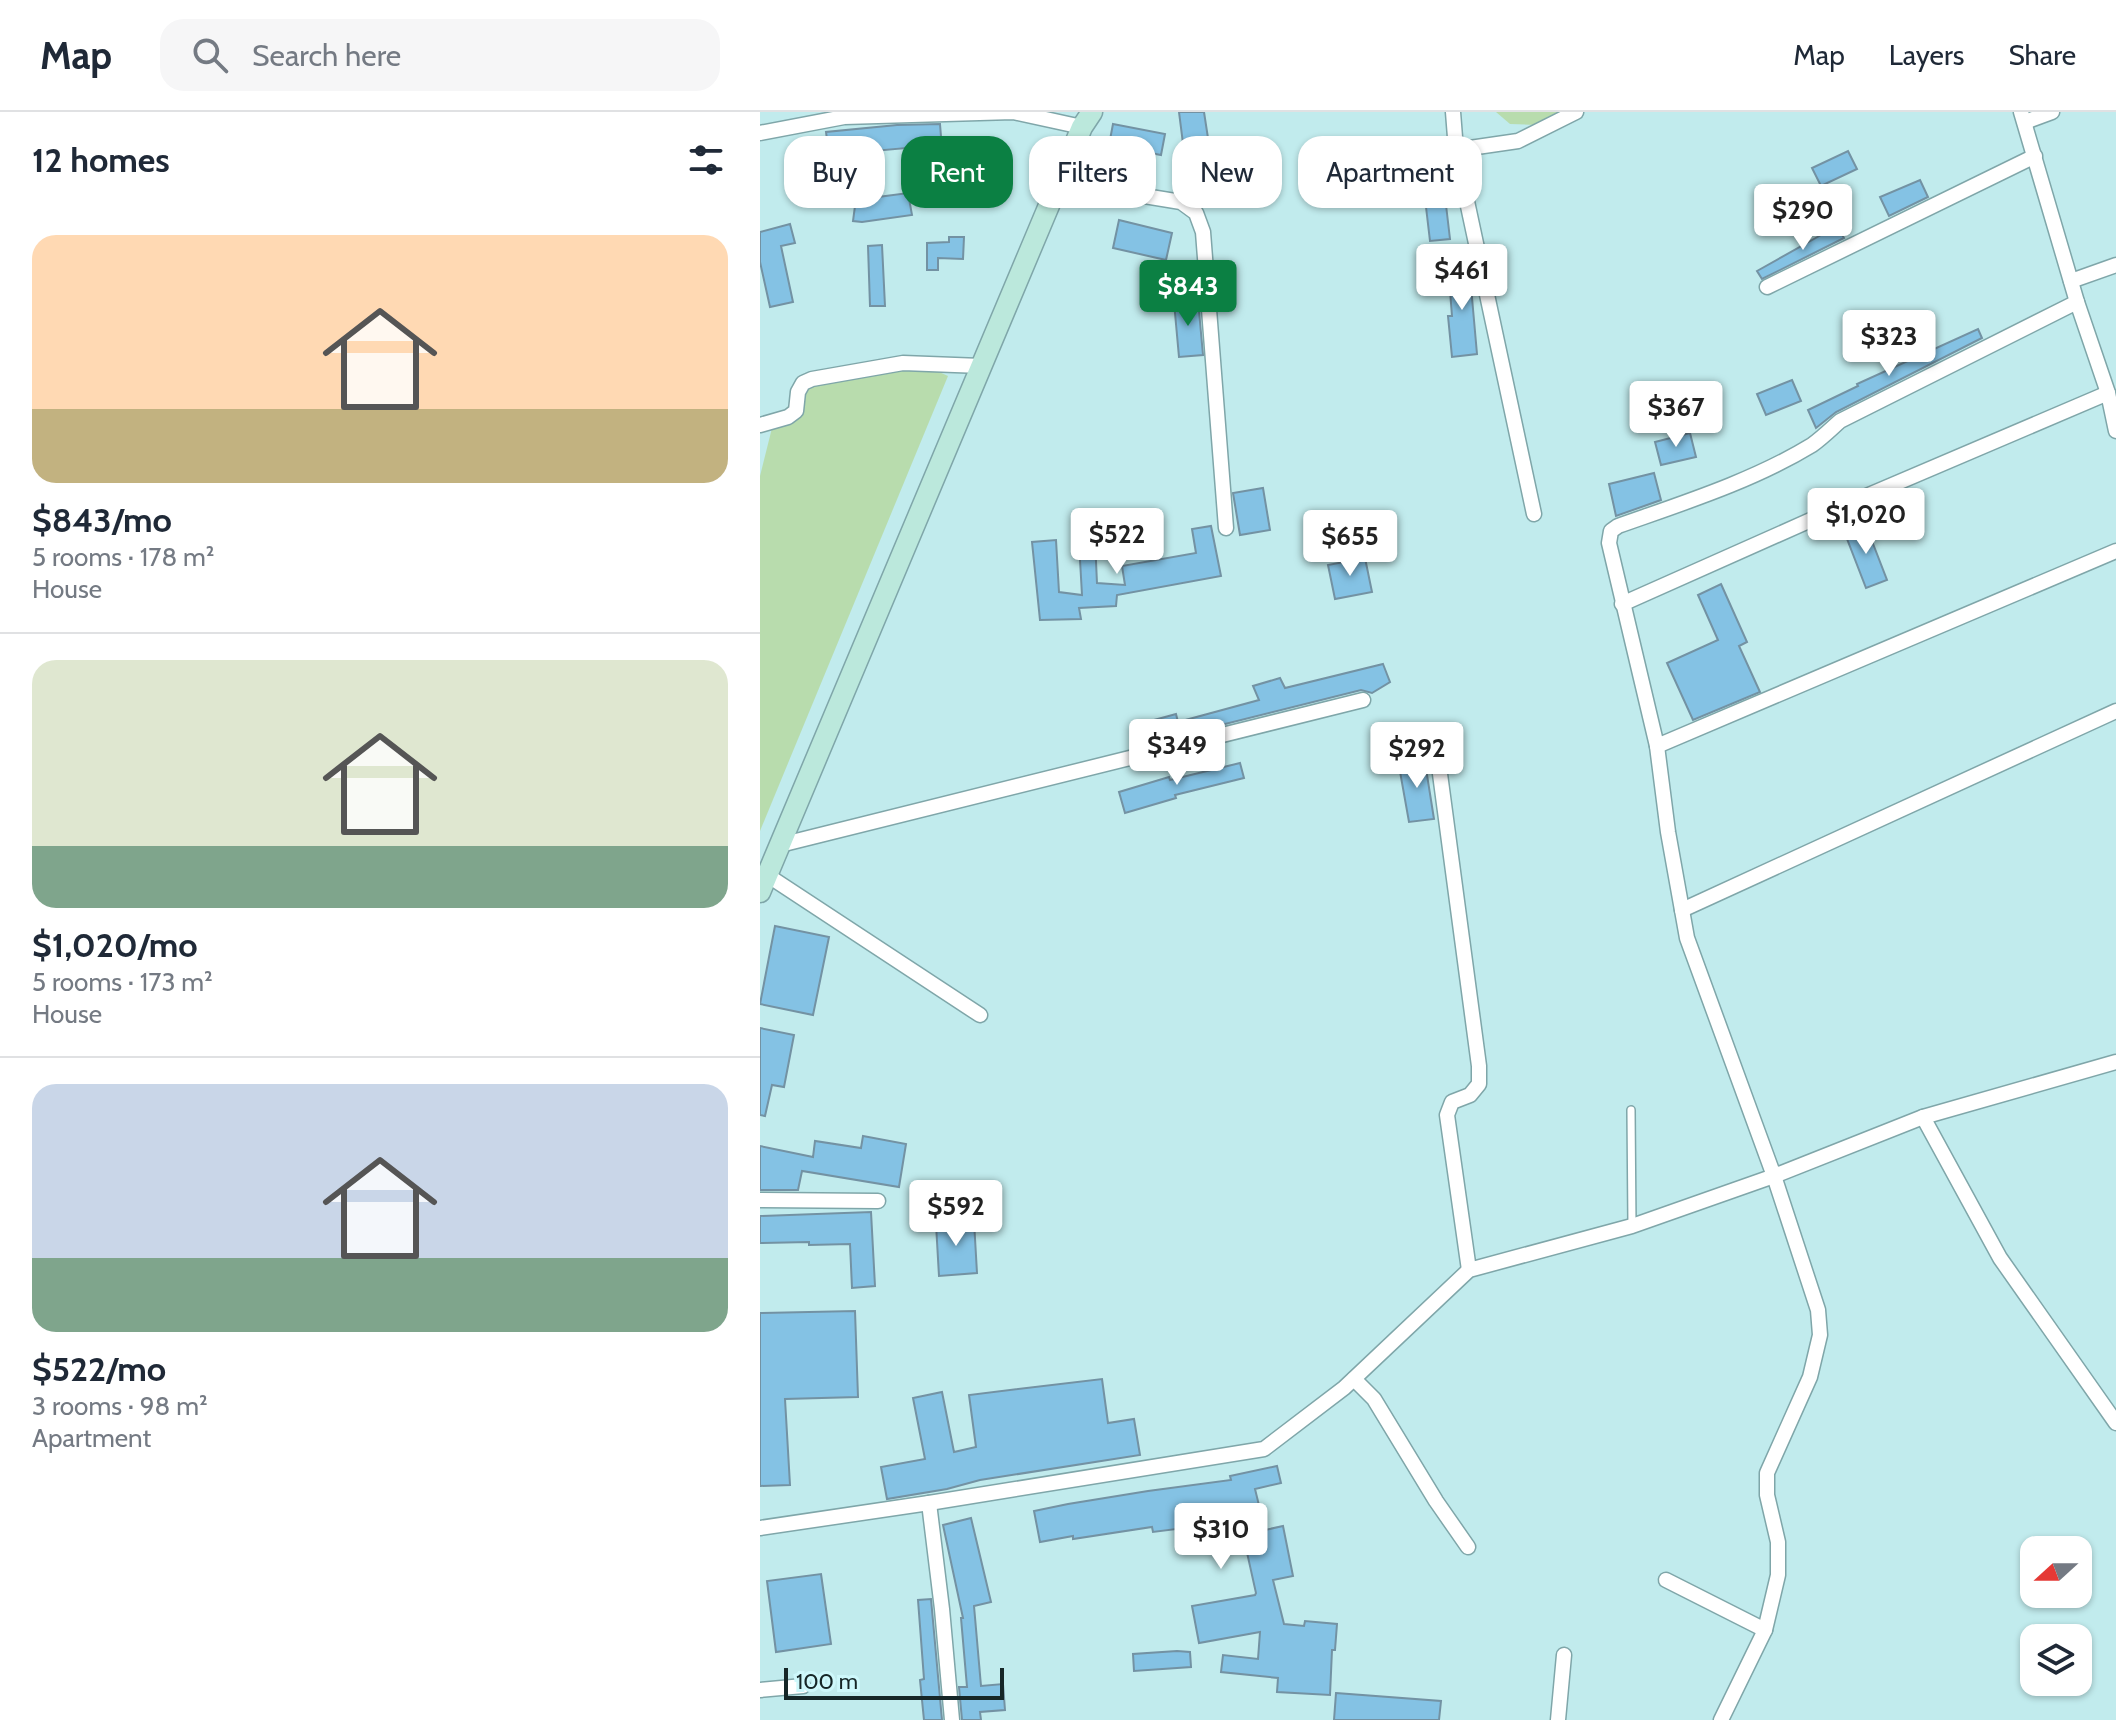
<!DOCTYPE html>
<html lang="en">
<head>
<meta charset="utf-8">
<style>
  body { margin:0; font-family:Cabin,sans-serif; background:#f6f6f7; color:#1f2937; height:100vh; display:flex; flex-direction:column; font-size:30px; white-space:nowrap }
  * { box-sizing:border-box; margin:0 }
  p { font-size:26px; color:#747a83 }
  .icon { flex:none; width:44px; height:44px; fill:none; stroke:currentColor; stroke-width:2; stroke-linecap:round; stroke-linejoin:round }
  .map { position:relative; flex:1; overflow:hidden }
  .drawer { display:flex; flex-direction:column; background:#fff; width:760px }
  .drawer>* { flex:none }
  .banner { position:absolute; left:24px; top:24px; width:760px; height:72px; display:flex; gap:16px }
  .needle { width:52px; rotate:249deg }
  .buttons { position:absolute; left:1260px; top:1424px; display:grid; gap:16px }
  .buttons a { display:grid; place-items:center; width:72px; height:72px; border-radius:16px; background:#fff; box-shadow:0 2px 6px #0004; font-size:40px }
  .scale { position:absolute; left:24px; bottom:20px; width:220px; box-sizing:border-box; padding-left:8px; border:4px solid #162627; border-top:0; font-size:22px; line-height:28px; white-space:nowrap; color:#162627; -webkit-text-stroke:6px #cef8fb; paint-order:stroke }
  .price { position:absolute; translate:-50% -68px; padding:0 18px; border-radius:8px; background:#fff; color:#222; font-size:26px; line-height:52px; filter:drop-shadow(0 2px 4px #0008) }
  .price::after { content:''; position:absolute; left:50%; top:48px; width:24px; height:18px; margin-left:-12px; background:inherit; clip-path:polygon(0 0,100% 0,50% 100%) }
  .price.current { background:#0b8043; color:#fff }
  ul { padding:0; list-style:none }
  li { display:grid; align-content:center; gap:16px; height:424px; padding:0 32px }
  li+li { border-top:2px solid #e0e1e3 }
  li span { display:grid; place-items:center; height:248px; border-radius:24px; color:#555 }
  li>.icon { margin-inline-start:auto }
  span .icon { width:144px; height:144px; fill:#fffc; stroke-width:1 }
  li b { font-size:34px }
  h2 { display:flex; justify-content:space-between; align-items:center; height:96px; padding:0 32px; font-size:34px }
  .chip { padding:0 28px; border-radius:24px; background:#fff; box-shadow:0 2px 6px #0004; font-size:28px; line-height:72px }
  .chip.current { background:#0b8043; color:#fff }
  header { display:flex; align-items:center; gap:48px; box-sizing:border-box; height:112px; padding:0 40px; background:#fff; border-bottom:2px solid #e0e1e3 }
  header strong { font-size:38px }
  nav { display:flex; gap:44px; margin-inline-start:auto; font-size:28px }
  .search { width:560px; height:72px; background:#f6f6f7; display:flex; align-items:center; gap:20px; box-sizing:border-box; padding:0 28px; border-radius:24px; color:#747a83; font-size:30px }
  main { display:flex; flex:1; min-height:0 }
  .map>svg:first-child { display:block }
  .green { fill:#b8dcad }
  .building { fill:#84c2e4; stroke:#7392a3; stroke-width:2 }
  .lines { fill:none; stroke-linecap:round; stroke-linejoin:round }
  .lane-casing { stroke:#7fa6a9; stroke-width:10 }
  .street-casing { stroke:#7fa6a9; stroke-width:17 }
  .secondary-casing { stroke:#7fa6a9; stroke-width:23 }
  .lane { stroke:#fff; stroke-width:7 }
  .street { stroke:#fff; stroke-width:14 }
  .secondary { stroke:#bbe8dc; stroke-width:20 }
</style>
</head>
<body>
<header>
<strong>Map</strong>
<div class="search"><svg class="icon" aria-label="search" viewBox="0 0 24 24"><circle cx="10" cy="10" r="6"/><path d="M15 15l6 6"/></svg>Search here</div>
<nav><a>Map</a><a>Layers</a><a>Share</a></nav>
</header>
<main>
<section class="drawer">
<h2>12 homes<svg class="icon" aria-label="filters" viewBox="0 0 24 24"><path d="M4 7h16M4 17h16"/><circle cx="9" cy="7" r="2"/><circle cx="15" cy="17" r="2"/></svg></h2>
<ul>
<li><span style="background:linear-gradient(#ffd9b3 70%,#c2b280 0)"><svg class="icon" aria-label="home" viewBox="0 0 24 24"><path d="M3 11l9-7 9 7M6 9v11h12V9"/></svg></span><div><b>$843/mo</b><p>5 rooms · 178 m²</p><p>House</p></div></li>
<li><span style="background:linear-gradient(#dfe7d0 75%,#7fa58c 0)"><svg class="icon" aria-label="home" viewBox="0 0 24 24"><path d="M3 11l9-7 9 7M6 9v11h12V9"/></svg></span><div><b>$1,020/mo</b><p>5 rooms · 173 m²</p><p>House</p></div></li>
<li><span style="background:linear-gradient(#c9d6e8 70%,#7fa58c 0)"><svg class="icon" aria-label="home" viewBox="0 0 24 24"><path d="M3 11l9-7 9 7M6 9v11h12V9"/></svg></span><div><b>$522/mo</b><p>3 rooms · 98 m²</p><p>Apartment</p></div></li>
</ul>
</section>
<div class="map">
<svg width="1356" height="1608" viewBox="0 0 1356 1608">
  <rect width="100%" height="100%" fill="#c1ebed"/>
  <g class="green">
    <polygon points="736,0 801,0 776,13 750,12"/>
    <polygon points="166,254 188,264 0,719 0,364 13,312 44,275"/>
  </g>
  <g class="building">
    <polygon points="419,0 444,0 454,65 427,63"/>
    <polygon points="180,12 182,37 146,39 146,36 69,43 66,20 137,13"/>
    <polygon points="353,12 405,22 401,43 349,33"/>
    <polygon points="1088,39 1097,57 1061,74 1052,56"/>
    <polygon points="1160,68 1168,85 1129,104 1120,85"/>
    <polygon points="684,76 690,127 670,129 664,78"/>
    <polygon points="97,79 110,81 110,86 148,81 152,103 102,110 93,109"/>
    <polygon points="359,108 412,121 406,148 353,136"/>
    <polygon points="30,112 35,131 21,134 33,190 10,195 0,150 0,120"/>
    <polygon points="1077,114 1084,126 1002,167 997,159"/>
    <polygon points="189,125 204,125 203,147 178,146 178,158 167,158 167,131 189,130"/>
    <polygon points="122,133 125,194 110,194 108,134"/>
    <polygon points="709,152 717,242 692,245 688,204 692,204 688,153"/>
    <polygon points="438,188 443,243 419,245 414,190"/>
    <polygon points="1218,217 1222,226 1076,300 1056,316 1048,298 1098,274 1097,272"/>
    <polygon points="1032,268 1041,289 1006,303 997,282"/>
    <polygon points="930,321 936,345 901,353 895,330"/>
    <polygon points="894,361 901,388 856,404 849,372"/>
    <polygon points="503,376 510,418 480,423 473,381"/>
    <polygon points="1105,411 1127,468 1106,476 1084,419"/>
    <polygon points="451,414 461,464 357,483 356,494 319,496 321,507 280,508 272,430 296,428 299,480 322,483 319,430 335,428 337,471 365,473 362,454 436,441 432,417"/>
    <polygon points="605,446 612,480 575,487 568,453"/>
    <polygon points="961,472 987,530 979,534 1000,580 933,608 907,551 958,528 938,483"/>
    <polygon points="623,552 630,570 612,581 601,578 377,634 372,614 416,602 418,610 499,588 493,574 520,566 525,576"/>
    <polygon points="664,644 674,707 649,710 639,654"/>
    <polygon points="480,651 484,666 415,683 416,686 365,701 359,680 409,665 410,668"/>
    <polygon points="15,814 69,825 53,903 0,892"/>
    <polygon points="0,916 34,923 24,975 12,973 5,1004 0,1003"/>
    <polygon points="103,1024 146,1032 139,1075 42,1059 38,1078 0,1078 0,1034 53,1045 55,1029 101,1036"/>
    <polygon points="111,1100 115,1174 92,1176 90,1132 49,1133 49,1130 0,1131 0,1104"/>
    <polygon points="214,1109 217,1161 179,1164 176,1112"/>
    <polygon points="95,1199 98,1285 25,1287 30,1373 0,1374 0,1201"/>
    <polygon points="342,1267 348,1311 374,1307 380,1343 220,1368 187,1377 127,1387 121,1355 165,1347 153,1286 182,1280 194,1340 216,1335 209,1283"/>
    <polygon points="517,1354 521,1371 495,1377 505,1418 523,1414 533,1464 513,1468 524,1512 544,1514 545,1509 577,1512 575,1538 572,1538 570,1583 517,1580 518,1566 461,1560 463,1543 498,1547 500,1520 439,1531 432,1494 495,1483 496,1481 480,1409 393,1420 392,1415 313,1427 313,1424 280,1430 274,1399 308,1392 388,1379 471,1368 470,1364"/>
    <polygon points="211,1406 231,1490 214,1494 221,1574 243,1572 245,1598 220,1600 221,1608 202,1608 199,1575 207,1575 201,1506 203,1506 183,1413"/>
    <polygon points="61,1462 71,1532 16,1540 7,1469"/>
    <polygon points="171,1487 182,1608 164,1608 160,1568 164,1567 158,1488"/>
    <polygon points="417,1539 430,1540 431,1555 374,1559 373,1542"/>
    <polygon points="576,1581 681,1589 679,1608 574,1608"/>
  </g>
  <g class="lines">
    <defs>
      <g id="lane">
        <polyline points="572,68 696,38"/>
        <polyline points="871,998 872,1114"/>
      </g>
      <g id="street">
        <polyline points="693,0 696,38 774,402"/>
        <polyline points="1261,0 1317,190 1348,281 1356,319"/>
        <polyline points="1265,10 1292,0"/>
        <polyline points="0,21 84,5 253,0 322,15"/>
        <polyline points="696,38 758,29 816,0"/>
        <polyline points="299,70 421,90 436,101 443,120 466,416"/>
        <polyline points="1311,169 1356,153"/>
        <polyline points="1007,175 1275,44"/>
        <polyline points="0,313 28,305 36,299 38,280 43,271 52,267 143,251 221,254"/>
        <polyline points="862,492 1062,403 1348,281"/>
        <polyline points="676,632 719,954 719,972 710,983 692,990 687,1003 709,1158"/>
        <polyline points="897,634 1356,439"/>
        <polyline points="20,733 603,588"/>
        <polyline points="7,763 220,903"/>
        <polyline points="922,798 1356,599"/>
        <polyline points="1163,1005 1240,1146 1356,1311"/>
        <polyline points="0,1088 118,1089"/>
        <polyline points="594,1267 614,1287 676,1389 708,1435"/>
        <polyline points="169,1391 182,1497 192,1608"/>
        <polyline points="0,1416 169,1391 504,1337 584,1276 709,1158 872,1114 1014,1064 1163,1005 1356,950"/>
        <polyline points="906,1468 1005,1518"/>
        <polyline points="0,1578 43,1574"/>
        <polyline points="798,1608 804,1543"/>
        <path d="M961 1608 1005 1518 1018 1463V1430L1007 1383V1361L1050 1265 1060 1223 1058 1198 1014 1064 927 826 908 720 897 634 849 431 851 419 858 414C923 391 993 369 1052 333 1062 326 1071 317 1080 309L1317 190"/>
      </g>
      <polyline id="secondary" points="0,780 322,15 332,0"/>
    </defs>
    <use href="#lane" class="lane-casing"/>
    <use href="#street" class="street-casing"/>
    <use href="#secondary" class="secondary-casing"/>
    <use href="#lane" class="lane"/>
    <use href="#street" class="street"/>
    <use href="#secondary" class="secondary"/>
  </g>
</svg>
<div class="buttons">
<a><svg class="needle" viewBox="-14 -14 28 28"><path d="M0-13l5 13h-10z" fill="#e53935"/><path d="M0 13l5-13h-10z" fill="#747a83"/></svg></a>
<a><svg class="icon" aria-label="layers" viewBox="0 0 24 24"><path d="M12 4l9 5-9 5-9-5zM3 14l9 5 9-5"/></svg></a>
</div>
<div class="scale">100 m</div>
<b class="price" style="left:1043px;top:140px">$290</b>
<b class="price" style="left:702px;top:200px">$461</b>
<b class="price current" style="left:428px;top:216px">$843</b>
<b class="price" style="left:1129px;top:266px">$323</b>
<b class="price" style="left:916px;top:337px">$367</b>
<b class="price" style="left:1106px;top:444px">$1,020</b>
<b class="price" style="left:357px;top:464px">$522</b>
<b class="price" style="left:590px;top:466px">$655</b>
<b class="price" style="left:417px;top:675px">$349</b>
<b class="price" style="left:657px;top:678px">$292</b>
<b class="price" style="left:196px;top:1136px">$592</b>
<b class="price" style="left:461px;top:1459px">$310</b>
<div class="banner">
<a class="chip">Buy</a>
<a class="chip current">Rent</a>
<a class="chip">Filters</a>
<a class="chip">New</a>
<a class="chip">Apartment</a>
</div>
</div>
</main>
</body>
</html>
